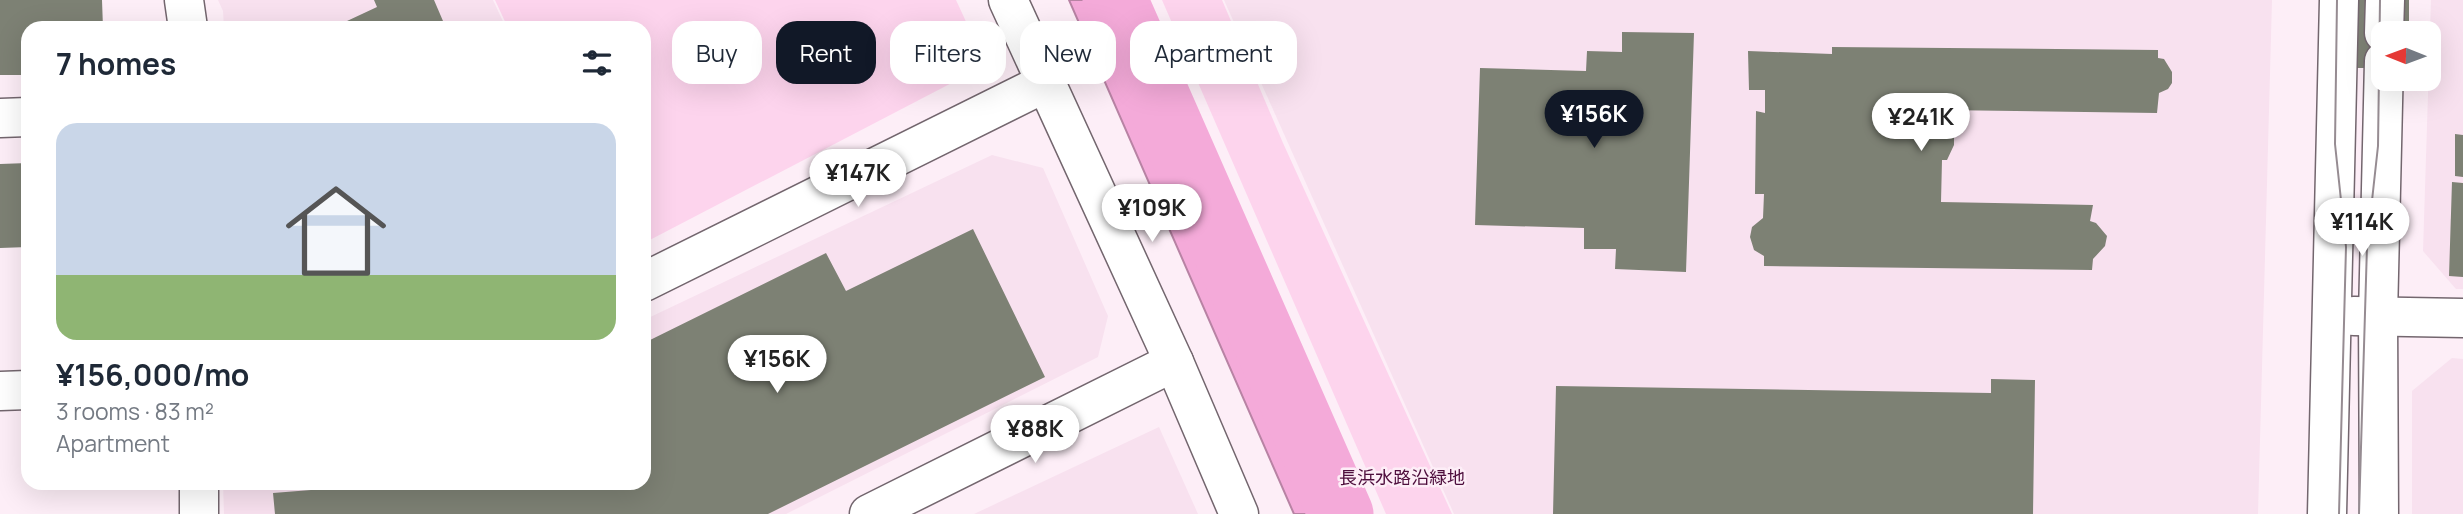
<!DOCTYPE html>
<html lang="en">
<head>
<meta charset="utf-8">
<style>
  body { margin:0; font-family:Manrope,"Noto Sans JP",sans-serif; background:#f6f6f7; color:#1f2937; height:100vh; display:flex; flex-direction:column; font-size:26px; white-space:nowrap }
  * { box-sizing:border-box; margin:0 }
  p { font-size:23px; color:#747a83 }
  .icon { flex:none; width:38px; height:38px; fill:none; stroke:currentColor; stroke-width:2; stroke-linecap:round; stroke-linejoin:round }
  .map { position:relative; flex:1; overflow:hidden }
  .sheet { position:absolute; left:21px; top:21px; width:630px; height:469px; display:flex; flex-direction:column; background:#fff; border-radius:21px; box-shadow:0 7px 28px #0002 }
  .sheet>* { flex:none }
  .banner { position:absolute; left:672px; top:21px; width:665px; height:63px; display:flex; gap:14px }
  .needle { width:46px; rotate:271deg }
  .fabs { position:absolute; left:2371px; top:21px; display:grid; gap:14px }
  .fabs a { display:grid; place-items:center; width:70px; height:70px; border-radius:14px; background:#fff; box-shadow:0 7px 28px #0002; font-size:35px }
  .price { position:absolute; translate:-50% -60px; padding:0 16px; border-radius:24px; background:#fff; color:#222; font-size:23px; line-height:46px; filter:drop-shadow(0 2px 4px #0008) }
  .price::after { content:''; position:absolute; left:50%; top:42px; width:21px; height:16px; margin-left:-10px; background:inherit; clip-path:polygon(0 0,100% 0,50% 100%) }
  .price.selected { background:#111827; color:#fff }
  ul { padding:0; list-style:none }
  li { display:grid; align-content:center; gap:14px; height:371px; padding:0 35px }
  li span { display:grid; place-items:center; height:217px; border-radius:21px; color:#555 }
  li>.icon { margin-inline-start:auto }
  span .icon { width:126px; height:126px; fill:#fffc; stroke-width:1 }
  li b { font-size:30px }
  h2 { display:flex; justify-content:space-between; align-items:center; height:84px; padding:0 35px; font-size:30px }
  .chip { padding:0 24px; border-radius:21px; background:#fff; box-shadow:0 7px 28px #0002; font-size:24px; line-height:63px }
  .chip.selected { background:#111827; color:#fff }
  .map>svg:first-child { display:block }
  .built { fill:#f8e1ef }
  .green { fill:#fdd4ed }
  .water { fill:#f4aad9; stroke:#b883a4; stroke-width:2 }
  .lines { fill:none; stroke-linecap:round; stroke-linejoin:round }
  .river { stroke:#f4aad9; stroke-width:65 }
  .building { fill:#7d8174 }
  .minor-casing { stroke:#73666e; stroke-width:41 }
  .tertiary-casing { stroke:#73666e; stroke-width:41 }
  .minor { stroke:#fff; stroke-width:38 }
  .tertiary { stroke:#fff; stroke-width:38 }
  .tram { stroke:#968c92; stroke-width:2 }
  .labels { text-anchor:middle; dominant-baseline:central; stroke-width:5; stroke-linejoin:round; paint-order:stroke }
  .park-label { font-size:18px; fill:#4e0e3d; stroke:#fdeef7 }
</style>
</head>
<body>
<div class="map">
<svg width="2463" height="514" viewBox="0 0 2463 514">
  <rect width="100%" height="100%" fill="#fdeef7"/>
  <g class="built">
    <polygon points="218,0 493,0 506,28 224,28 223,11"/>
    <polygon points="1224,0 2272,0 2258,514 1454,514"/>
    <polygon points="2431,0 2463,0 2463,289 2456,289 2423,251"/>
    <polygon points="992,155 1043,168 1108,316 1098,357 786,514 224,514 223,483 644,483 644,320"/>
    <polygon points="2452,358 2463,359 2463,514 2412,514 2412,391"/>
    <polygon points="1159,427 1198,514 974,514"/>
  </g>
  <g class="green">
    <polygon points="495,0 956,0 975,41 967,75 644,243 644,28 508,28"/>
    <polygon points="1162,0 1222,0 1283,143 1452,514 1386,514"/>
  </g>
  <polygon class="water" points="1069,0 1115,0 1339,514 1294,514"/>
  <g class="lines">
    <polyline class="river" points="1115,0 1341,514"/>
  </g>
  <g class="building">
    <polygon points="0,0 102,0 103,28 28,28 28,75 0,75"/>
    <polygon points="374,0 434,0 446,28 351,28 347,21 377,7"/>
    <polygon points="2340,0 2409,0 2409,33 2384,33 2384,68 2340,68"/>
    <polygon points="1622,32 1694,33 1686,272 1615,269 1616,249 1584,249 1584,228 1475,225 1480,68 1586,71 1587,51 1622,52"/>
    <polygon points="1832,47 2158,50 2158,58 2164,59 2172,72 2172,83 2168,89 2159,93 2157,113 1942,110 1950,118 1954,128 1954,145 1947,160 1942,160 1941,202 2093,205 2090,221 2096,223 2107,236 2105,246 2093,259 2092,270 1764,266 1764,256 1754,250 1750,237 1752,227 1763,218 1764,194 1755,194 1756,111 1765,113 1765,90 1749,90 1748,51 1832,54"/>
    <polygon points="2455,134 2463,135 2463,177 2455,176"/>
    <polygon points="28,163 28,247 0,248 0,164"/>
    <polygon points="2452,182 2463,183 2463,277 2449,276"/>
    <polygon points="973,229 1045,377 768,514 275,514 273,493 399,483 644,483 644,343 826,253 846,291"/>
    <polygon points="1991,379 2035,380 2033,514 1553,514 1556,386 1991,393"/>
  </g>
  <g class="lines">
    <defs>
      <g id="minor">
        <polyline points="184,0 188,28"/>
        <polyline points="0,118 28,117"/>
        <polyline points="644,282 1045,83"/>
        <polyline points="0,391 28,390"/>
        <polyline points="199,483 199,514"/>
      </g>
      <g id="tertiary">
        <polyline points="1008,0 1174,362 1239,514"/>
        <polyline points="2384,33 2385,0"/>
        <polyline points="2354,316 2463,318"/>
        <polyline points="869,514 1174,362"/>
        <polyline points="2327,514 2339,0"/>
        <polyline points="2379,514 2378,316 2384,61"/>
      </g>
    </defs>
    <use href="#minor" class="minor-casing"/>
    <use href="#tertiary" class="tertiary-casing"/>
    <use href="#minor" class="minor"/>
    <use href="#tertiary" class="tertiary"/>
    <g class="tram">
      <polyline points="2337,0 2335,144 2346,247 2339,514"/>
      <polyline points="2359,514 2367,246 2378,146 2380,0"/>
    </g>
  </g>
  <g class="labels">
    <g class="park-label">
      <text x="1402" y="477">長浜水路沿緑地</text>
    </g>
  </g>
</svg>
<div class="fabs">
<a><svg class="needle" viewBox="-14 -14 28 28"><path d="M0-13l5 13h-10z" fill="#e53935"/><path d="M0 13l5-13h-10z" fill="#747a83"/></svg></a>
</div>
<b class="price selected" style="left:1594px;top:150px">¥156K</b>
<b class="price" style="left:1921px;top:153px">¥241K</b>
<b class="price" style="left:858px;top:209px">¥147K</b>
<b class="price" style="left:1152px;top:244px">¥109K</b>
<b class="price" style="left:2362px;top:258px">¥114K</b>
<b class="price" style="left:777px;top:395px">¥156K</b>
<b class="price" style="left:1035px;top:465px">¥88K</b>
<div class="banner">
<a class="chip">Buy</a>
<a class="chip selected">Rent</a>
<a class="chip">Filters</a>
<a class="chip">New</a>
<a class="chip">Apartment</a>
</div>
<section class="sheet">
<h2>7 homes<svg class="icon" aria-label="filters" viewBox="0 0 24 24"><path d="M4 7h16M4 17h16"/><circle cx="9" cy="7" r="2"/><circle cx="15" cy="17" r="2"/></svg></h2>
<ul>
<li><span style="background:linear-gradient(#c9d6e8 70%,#8fb573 0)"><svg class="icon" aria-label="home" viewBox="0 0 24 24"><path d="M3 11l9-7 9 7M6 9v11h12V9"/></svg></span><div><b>¥156,000/mo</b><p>3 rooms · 83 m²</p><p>Apartment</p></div></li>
</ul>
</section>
</div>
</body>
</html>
